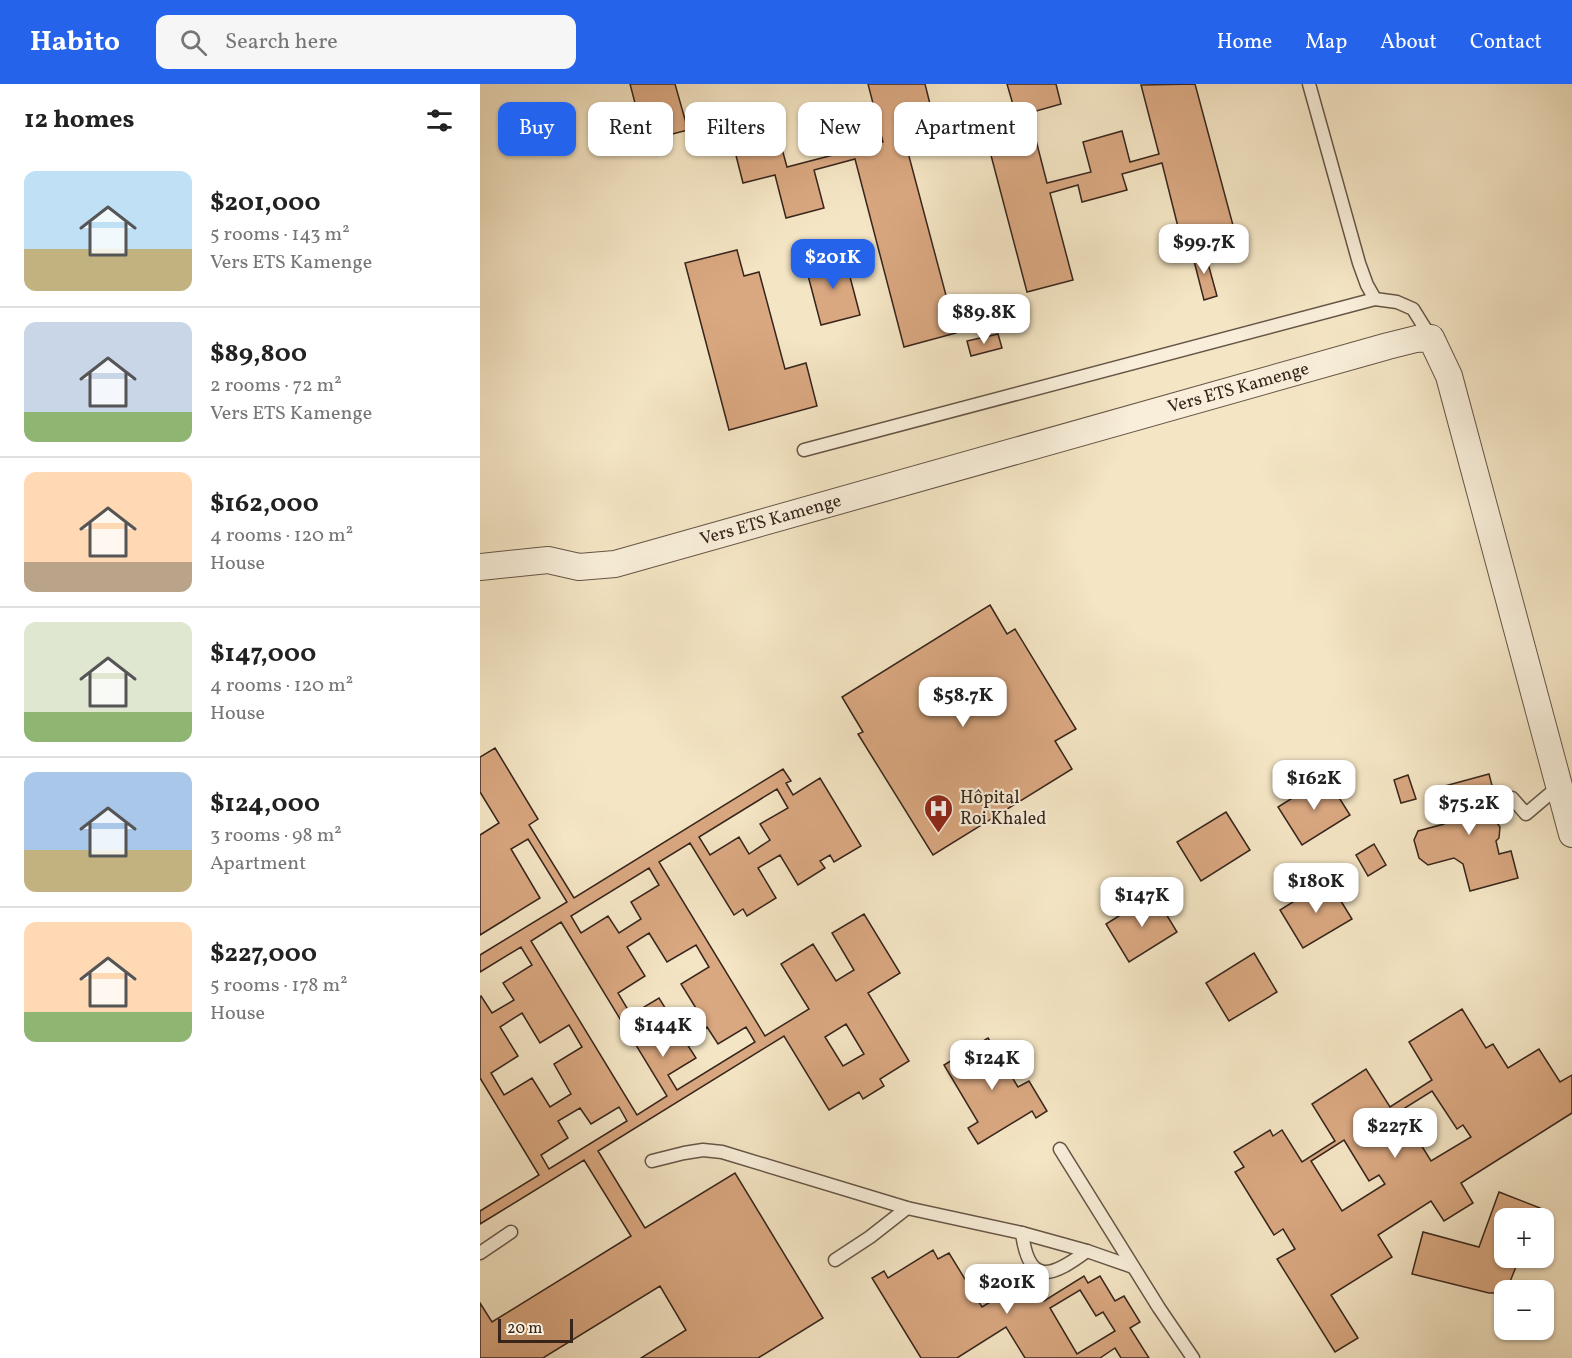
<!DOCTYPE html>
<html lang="en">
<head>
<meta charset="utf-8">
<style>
  body { margin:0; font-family:Vollkorn,serif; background:#f6f6f6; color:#222; height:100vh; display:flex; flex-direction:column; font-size:22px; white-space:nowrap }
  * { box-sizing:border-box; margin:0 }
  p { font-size:20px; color:#767676 }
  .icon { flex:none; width:33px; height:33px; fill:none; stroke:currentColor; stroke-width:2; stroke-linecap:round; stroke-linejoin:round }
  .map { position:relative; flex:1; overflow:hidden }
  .details { display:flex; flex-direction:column; background:#fff; width:480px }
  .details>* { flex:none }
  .hud { position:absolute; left:18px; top:18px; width:570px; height:54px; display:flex; gap:12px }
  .controls { position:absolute; left:1014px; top:1124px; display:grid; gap:12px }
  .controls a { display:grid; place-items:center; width:60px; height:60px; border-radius:12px; background:#fff; box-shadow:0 2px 4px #0004; font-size:30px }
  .scale { position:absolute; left:18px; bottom:15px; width:75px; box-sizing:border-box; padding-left:6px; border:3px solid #37251c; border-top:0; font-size:16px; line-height:21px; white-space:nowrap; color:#37251c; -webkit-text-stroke:4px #f8eed9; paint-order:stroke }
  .price { position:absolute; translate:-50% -51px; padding:0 14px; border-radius:12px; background:#fff; color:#222; font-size:20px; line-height:39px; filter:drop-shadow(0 2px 3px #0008) }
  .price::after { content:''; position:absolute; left:50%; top:36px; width:18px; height:14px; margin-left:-9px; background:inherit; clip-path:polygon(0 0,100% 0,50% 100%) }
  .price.current { background:#2563eb; color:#fff }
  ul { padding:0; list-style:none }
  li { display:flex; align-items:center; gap:18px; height:150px; padding:0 24px }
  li+li { border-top:2px solid #e0e0e0 }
  li span { display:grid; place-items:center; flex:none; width:168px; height:120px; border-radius:12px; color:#555 }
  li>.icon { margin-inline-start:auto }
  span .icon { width:72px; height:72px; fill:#fffc; stroke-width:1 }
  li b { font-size:26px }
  h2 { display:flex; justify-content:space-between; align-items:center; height:72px; padding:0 24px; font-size:26px }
  .pill { padding:0 21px; border-radius:12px; background:#fff; box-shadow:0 2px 4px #0004; font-size:21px; line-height:54px }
  .pill.current { background:#2563eb; color:#fff }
  header { display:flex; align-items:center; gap:36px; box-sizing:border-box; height:84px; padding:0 30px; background:#2563eb; color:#fff }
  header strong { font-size:28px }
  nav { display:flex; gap:33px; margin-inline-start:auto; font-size:21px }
  .search { width:420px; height:54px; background:#f6f6f6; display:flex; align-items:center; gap:15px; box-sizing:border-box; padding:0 21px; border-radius:12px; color:#767676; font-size:22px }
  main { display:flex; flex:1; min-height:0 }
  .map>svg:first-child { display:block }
  .building { fill:#d9a780; stroke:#37251c; stroke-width:1.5; fill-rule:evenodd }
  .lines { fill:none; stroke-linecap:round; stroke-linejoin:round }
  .service-casing { stroke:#665546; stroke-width:15 }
  .minor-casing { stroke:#665546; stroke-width:28 }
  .service { stroke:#f8eed9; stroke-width:12 }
  .minor { stroke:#f8eed9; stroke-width:26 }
  .labels { text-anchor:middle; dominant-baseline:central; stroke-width:4.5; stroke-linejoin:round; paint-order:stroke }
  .street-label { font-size:18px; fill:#37251c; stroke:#f8eed9 }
  .poi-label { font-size:18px; fill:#37251c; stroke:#f8eed9; text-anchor:start }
</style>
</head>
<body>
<header>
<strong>Habito</strong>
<div class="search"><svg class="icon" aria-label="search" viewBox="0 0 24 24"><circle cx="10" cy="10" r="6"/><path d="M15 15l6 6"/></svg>Search here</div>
<nav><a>Home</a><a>Map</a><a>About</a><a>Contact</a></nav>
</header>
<main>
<section class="details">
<h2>12 homes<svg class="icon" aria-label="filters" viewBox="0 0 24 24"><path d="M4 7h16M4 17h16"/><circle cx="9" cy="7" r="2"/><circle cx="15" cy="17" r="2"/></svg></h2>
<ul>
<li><span style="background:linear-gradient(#bfe0f5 65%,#c2b280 0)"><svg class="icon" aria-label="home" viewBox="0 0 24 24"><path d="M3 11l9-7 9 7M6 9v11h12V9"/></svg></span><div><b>$201,000</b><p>5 rooms · 143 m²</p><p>Vers ETS Kamenge</p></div></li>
<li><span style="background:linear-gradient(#c9d6e8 75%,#8fb573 0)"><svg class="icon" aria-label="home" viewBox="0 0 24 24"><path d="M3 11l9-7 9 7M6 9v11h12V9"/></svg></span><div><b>$89,800</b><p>2 rooms · 72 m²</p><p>Vers ETS Kamenge</p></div></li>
<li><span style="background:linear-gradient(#ffd9b3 75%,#b9a48a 0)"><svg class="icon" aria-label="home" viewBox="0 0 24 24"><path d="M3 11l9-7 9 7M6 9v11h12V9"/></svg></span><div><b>$162,000</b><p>4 rooms · 120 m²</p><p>House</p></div></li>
<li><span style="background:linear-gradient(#dfe7d0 75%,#8fb573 0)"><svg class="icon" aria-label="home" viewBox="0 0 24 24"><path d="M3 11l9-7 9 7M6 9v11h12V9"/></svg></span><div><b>$147,000</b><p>4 rooms · 120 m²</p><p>House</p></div></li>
<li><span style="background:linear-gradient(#a9c7e8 65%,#c2b280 0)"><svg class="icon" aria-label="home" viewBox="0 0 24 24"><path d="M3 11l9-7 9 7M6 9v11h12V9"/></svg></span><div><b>$124,000</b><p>3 rooms · 98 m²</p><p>Apartment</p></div></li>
<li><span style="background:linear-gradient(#ffd9b3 75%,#8fb573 0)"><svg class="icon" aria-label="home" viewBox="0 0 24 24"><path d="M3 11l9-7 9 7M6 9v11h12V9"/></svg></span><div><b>$227,000</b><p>5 rooms · 178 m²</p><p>House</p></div></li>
</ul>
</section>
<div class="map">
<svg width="1092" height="1274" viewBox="0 0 1092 1274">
  <rect width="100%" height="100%" fill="#f4e5c4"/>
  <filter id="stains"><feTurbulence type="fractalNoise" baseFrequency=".00333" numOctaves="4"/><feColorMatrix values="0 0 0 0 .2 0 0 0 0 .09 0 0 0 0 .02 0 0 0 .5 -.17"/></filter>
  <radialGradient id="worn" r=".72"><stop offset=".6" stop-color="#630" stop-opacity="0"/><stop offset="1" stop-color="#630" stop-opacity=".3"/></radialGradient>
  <g class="building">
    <polygon points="150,0 195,0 208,46 165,57"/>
    <polygon points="388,0 445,0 456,44 534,24 527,0 576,0 581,20 549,29 567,99 611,88 603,58 642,47 650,78 679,70 661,1 715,0 754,145 702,159 682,79 642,90 647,106 602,118 598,101 570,109 593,196 547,208 503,41 426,61 476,249 424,263 375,75 334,86 344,124 306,134 295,91 263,99 249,44 293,32 307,83 403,58"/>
    <polygon points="724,165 737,212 724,216 712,169"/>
    <polygon points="257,166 264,192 279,188 305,285 326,279 337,322 249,346 205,179"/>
    <polygon points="364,170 380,231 341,241 325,180"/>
    <polygon points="518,250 522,264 491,272 487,257"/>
    <polygon points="510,521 527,550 535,545 596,645 575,657 592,685 453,771 378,650 383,648 362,613"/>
    <path d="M15 664 58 735 49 741 94 814 303 685 311 697 306 699 313 711 340 694 381 762 354 778 350 771 340 777 345 784 318 801 300 771 278 784 296 814 267 832 263 825 254 831 210 759 179 778 285 952 329 925 301 880 333 860 356 897 374 886 352 849 384 830 420 889 388 909 429 977 400 995 404 1002 383 1015 379 1008 349 1026 304 952 118 1067 165 1144 255 1089 343 1234 278 1274H161L206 1246 180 1202 63 1274H0V1219L12 1238 151 1152 104 1076 0 1140V1127L59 1091 0 994V913L1 912 12 929 34 916 23 899 52 881 41 863 0 888V871L87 818 48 755 31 765 60 814 0 851V751L19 739 0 708V673ZM297 705 308 724 280 740 290 756 269 770 259 753 230 771 219 753ZM169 784 179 801 151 818 161 835 139 849 128 832 101 849 91 832ZM81 838 187 1012 157 1031 51 857ZM169 849 187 878 216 861 229 883 201 900 219 929 197 943 179 914 151 931 138 909 165 892 147 863ZM42 929 60 959 89 941 102 963 74 980 91 1010 70 1023 52 994 24 1011 11 989 38 972 20 943ZM366 940 384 970 363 982 345 953ZM227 943 238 960 266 943 275 958 197 1006 188 991 216 974 205 957ZM139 1023 147 1037 69 1085 61 1071 88 1054 78 1037 100 1024 111 1040Z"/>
    <polygon points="1009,690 1016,717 1005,720 1009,735 1015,736 1020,743 1019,754 1016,757 1019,770 1031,767 1038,794 990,807 983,780 974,774 948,781 939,774 934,756 938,747 964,740 969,730 961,703"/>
    <polygon points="928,691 936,715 921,719 914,696"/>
    <polygon points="846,693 870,731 822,761 798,723"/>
    <polygon points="746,728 770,766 721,797 697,758"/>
    <polygon points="894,760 906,781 888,792 876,771"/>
    <polygon points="848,796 872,835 823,864 800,826"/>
    <polygon points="674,810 697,848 649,878 626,840"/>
    <polygon points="774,869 797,908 749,937 726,899"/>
    <path d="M982 925 1006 964 1013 960 1028 984 1059 965 1080 998 1092 991V1029L981 1099 993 1119 964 1137 951 1117 898 1151 912 1173 851 1211 878 1254 855 1268 797 1175 815 1165 803 1145 794 1151 755 1088 764 1083 754 1068 790 1046 793 1052 802 1046 822 1078 855 1057 832 1020 886 985 910 1023 952 996 929 958ZM952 1007 977 1045 983 1041 991 1053 951 1077 920 1027ZM864 1056 889 1097 899 1091 905 1100 862 1127 831 1077Z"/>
    <polygon points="508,954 538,1003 549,997 567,1027 556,1034 552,1027 498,1060 488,1044 498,1038 464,981"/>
    <polygon points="1019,1108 1060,1124 1056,1134 1024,1134 1024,1173 1040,1173 1029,1200 1021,1209 1009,1209 932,1190 943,1148 999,1163"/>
    <path d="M453 1166 458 1175 469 1169 502 1223 550 1194 564 1217 604 1192 608 1199 620 1192 635 1217 644 1212 660 1238 650 1244 669 1274H641L635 1264 620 1274H545L526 1243 477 1274H441L392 1194 404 1187 408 1194ZM600 1206 616 1232 623 1228 635 1247 597 1270 570 1224Z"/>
  </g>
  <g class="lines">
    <defs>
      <g id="service">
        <polyline points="829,0 879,179 887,201 895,215 917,218 933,225 951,254"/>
        <polyline points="324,366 895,215"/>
        <polyline points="1032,714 1046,730 1079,702"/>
        <polyline points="580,1065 679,1224 713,1274"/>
        <polyline points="172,1077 204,1069 223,1066 242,1068 427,1124 542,1149 607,1167 653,1183"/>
        <path d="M542 1149C549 1204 573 1192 607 1167"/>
        <polyline points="0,1169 31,1148"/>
        <polyline points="355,1176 390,1153 427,1124"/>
      </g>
      <g id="minor">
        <path id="s1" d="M0 483 68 476 99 483 135 480 908 262 936 255 951 254 969 292 1092 750"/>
      </g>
    </defs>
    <use href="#service" class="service-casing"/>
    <use href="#minor" class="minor-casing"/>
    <use href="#service" class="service"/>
    <use href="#minor" class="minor"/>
  </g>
  <defs>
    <symbol id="hospital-pin" viewBox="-11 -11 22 30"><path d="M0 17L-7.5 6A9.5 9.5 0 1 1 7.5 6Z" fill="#8f2418" stroke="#f8eed9"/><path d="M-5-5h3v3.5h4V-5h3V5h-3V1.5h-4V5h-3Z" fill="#fff"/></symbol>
  </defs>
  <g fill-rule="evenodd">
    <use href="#hospital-pin" x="442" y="708" width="33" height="45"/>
  </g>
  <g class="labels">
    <g class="street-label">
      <text stroke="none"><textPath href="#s1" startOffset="784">Vers ETS Kamenge</textPath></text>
      <text stroke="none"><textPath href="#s1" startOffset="298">Vers ETS Kamenge</textPath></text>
    </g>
    <g class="poi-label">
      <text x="480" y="714">Hôpital<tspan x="480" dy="21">Roi Khaled</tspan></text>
    </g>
  </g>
  <rect width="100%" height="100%" filter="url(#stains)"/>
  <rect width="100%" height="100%" fill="url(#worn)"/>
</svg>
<div class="controls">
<a>+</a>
<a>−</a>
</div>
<div class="scale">20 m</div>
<b class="price" style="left:724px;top:191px">$99.7K</b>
<b class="price current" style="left:353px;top:206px">$201K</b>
<b class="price" style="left:504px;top:261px">$89.8K</b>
<b class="price" style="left:483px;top:644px">$58.7K</b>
<b class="price" style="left:834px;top:727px">$162K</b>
<b class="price" style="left:989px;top:752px">$75.2K</b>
<b class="price" style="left:836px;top:830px">$180K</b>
<b class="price" style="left:662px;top:844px">$147K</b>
<b class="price" style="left:183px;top:974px">$144K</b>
<b class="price" style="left:512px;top:1007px">$124K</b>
<b class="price" style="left:915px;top:1075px">$227K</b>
<b class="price" style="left:527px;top:1231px">$201K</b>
<div class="hud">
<a class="pill current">Buy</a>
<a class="pill">Rent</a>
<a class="pill">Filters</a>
<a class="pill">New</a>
<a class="pill">Apartment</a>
</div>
</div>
</main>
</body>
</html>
